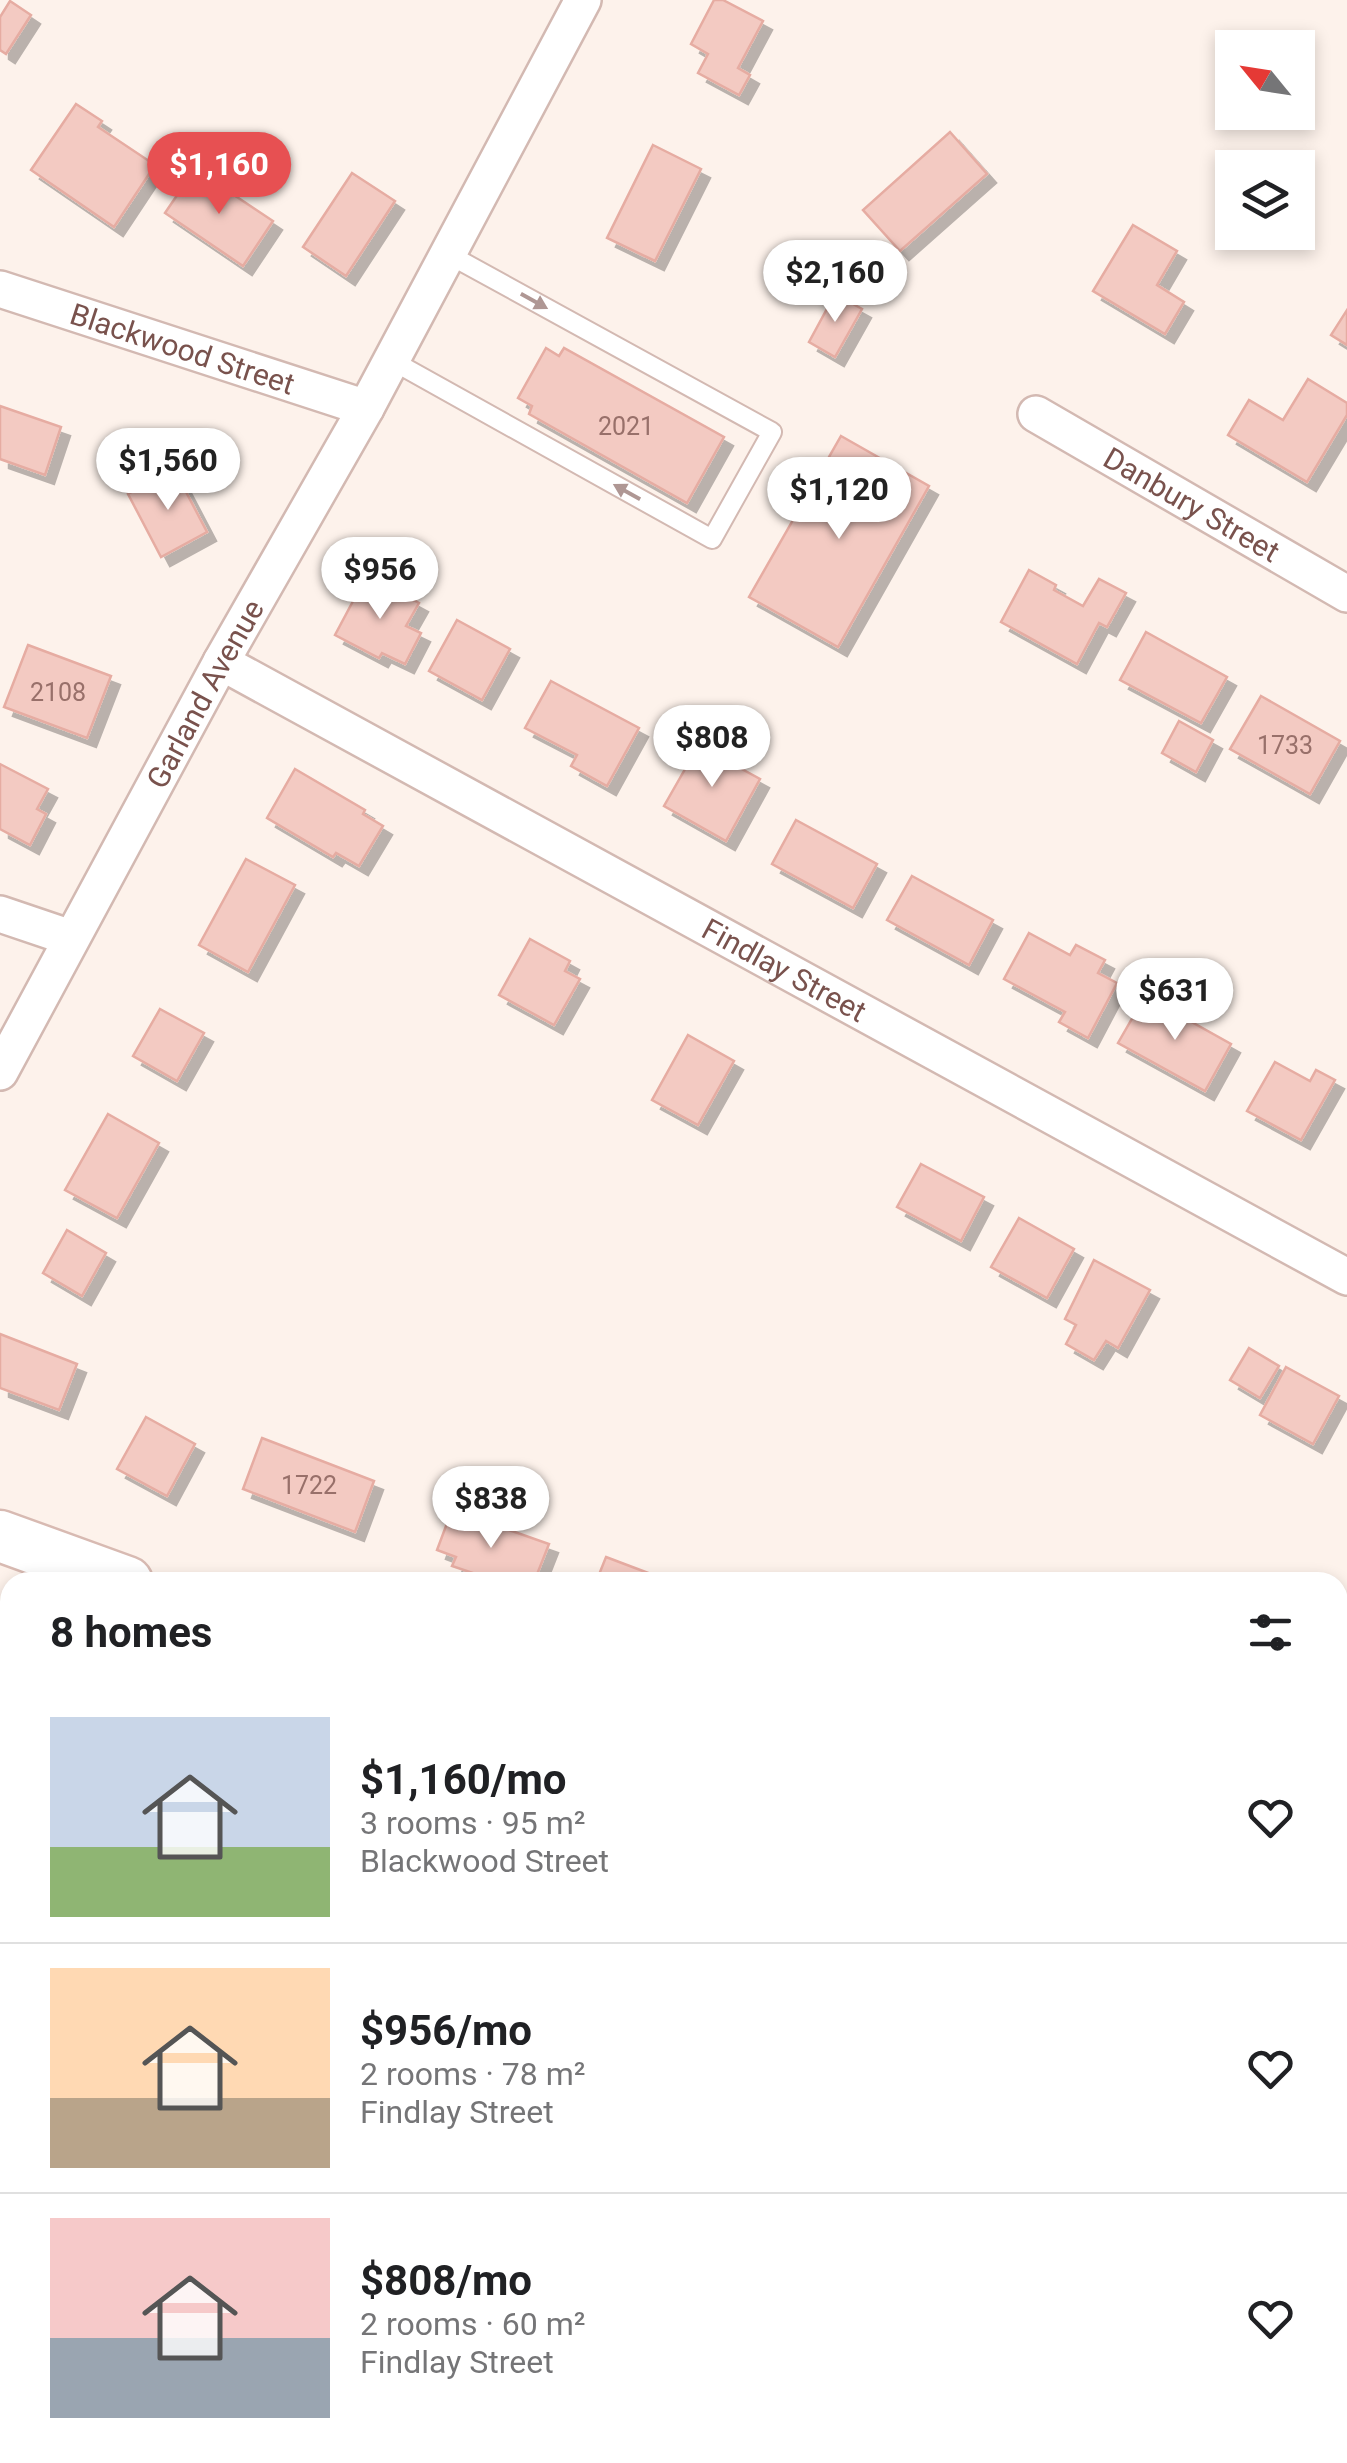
<!DOCTYPE html>
<html lang="en">
<head>
<meta charset="utf-8">
<style>
  body { margin:0; font-family:Roboto,sans-serif; background:#f2f2f2; color:#202124; height:100vh; display:flex; flex-direction:column; font-size:38px; white-space:nowrap }
  * { box-sizing:border-box; margin:0 }
  p { font-size:32px; color:#757577 }
  .icon { flex:none; width:55px; height:55px; fill:none; stroke:currentColor; stroke-width:2; stroke-linecap:round; stroke-linejoin:round }
  .map { position:relative; flex:1; overflow:hidden }
  .drawer { position:absolute; left:0px; top:1572px; width:1348px; height:892px; display:flex; flex-direction:column; background:#fff; border-radius:30px 30px 0 0; box-shadow:0 5px 15px #0003 }
  .drawer>* { flex:none }
  .needle { width:65px; rotate:300deg }
  .buttons { position:absolute; left:1215px; top:30px; display:grid; gap:20px }
  .buttons a { display:grid; place-items:center; width:100px; height:100px; border-radius:0px; background:#fff; box-shadow:0 5px 15px #0003; font-size:50px }
  .price { position:absolute; translate:-50% -85px; padding:0 22px; border-radius:35px; background:#fff; color:#222; font-size:32px; line-height:65px; filter:drop-shadow(0 2px 5px #0008) }
  .price::after { content:''; position:absolute; left:50%; top:60px; width:30px; height:22px; margin-left:-15px; background:inherit; clip-path:polygon(0 0,100% 0,50% 100%) }
  .price.on { background:#e75052; color:#fff }
  ul { padding:0; list-style:none }
  li { display:flex; align-items:center; gap:30px; height:250px; padding:0 50px }
  li+li { border-top:2px solid #e0e0e0 }
  li span { display:grid; place-items:center; flex:none; width:280px; height:200px; border-radius:0px; color:#555 }
  li>.icon { margin-inline-start:auto }
  span .icon { width:120px; height:120px; fill:#fffc; stroke-width:1 }
  li b { font-size:42px }
  h2 { display:flex; justify-content:space-between; align-items:center; height:120px; padding:0 50px; font-size:42px }
  .map>svg:first-child { display:block }
  .building { fill:#f3cac2; stroke:#e6aca2; stroke-width:2.5; filter:url(#shadow) }
  .lines { fill:none; stroke-linecap:round; stroke-linejoin:round }
  .service-casing { stroke:#d3b9b2; stroke-width:22 }
  .minor-casing { stroke:#d3b9b2; stroke-width:40 }
  .secondary-casing { stroke:#d8bab2; stroke-width:55 }
  .service { stroke:#fff; stroke-width:18 }
  .minor { stroke:#fff; stroke-width:35 }
  .secondary { stroke:#fff; stroke-width:50 }
  .oneway { fill:#af9794 }
  .labels { text-anchor:middle; dominant-baseline:central; stroke-width:8; stroke-linejoin:round; paint-order:stroke }
  .number-label { font-size:25px; fill:#98706a }
  .street-label { font-size:30px; fill:#79524d; stroke:#fff7f2 }
</style>
</head>
<body>
<div class="map">
<svg width="1347" height="2463" viewBox="0 0 1347 2463">
  <defs>
    <filter id="shadow"><feDropShadow dx="9" dy="9" stdDeviation="0" flood-color="#0004"/></filter>
  </defs>
  <rect width="100%" height="100%" fill="#fdf2eb"/>
  <g class="building">
    <polygon points="714,0 723,0 763,21 738,68 750,75 739,95 698,73 708,54 691,44"/>
    <polygon points="10,1 31,15 6,54 0,50 0,17"/>
    <polygon points="76,104 102,121 98,127 155,165 114,227 31,170"/>
    <polygon points="950,132 987,174 900,251 863,210"/>
    <polygon points="653,145 701,169 655,261 607,238"/>
    <polygon points="195,169 273,221 243,266 165,213"/>
    <polygon points="352,173 395,201 346,276 303,247"/>
    <polygon points="1133,225 1177,251 1157,285 1184,302 1165,334 1093,291"/>
    <polygon points="835,294 862,309 835,357 809,342"/>
    <polygon points="1347,310 1347,345 1331,335"/>
    <polygon points="546,348 559,356 564,348 724,437 687,503 529,414 532,406 518,398"/>
    <polygon points="1308,379 1347,403 1347,415 1307,482 1228,435 1249,400 1283,420"/>
    <polygon points="0,406 61,427 45,475 0,459"/>
    <polygon points="841,436 929,486 838,647 749,597"/>
    <polygon points="174,469 207,532 161,557 128,494"/>
    <polygon points="1029,570 1056,585 1054,590 1083,606 1099,579 1126,593 1107,627 1099,623 1077,664 1001,622"/>
    <polygon points="367,575 419,603 406,626 421,633 405,664 382,653 379,658 335,635"/>
    <polygon points="457,620 510,649 482,700 429,671"/>
    <polygon points="1146,632 1227,677 1201,723 1120,680"/>
    <polygon points="28,645 111,676 87,738 4,707"/>
    <polygon points="551,681 639,728 607,786 571,766 577,755 525,728"/>
    <polygon points="1261,696 1340,741 1310,794 1230,749"/>
    <polygon points="1179,721 1213,740 1196,772 1162,753"/>
    <polygon points="704,736 734,752 729,762 760,779 726,841 664,806"/>
    <polygon points="0,764 48,789 37,809 46,814 30,845 0,829"/>
    <polygon points="295,769 365,810 363,814 383,826 359,866 336,853 333,857 267,818"/>
    <polygon points="796,820 877,864 853,908 772,864"/>
    <polygon points="246,859 295,885 248,972 199,945"/>
    <polygon points="912,876 993,920 969,965 887,920"/>
    <polygon points="1029,933 1070,955 1076,945 1105,960 1098,973 1117,983 1088,1038 1059,1022 1065,1012 1004,979"/>
    <polygon points="530,939 570,961 565,971 580,979 554,1025 499,995"/>
    <polygon points="1145,996 1231,1044 1205,1091 1118,1043"/>
    <polygon points="160,1009 204,1033 177,1081 133,1056"/>
    <polygon points="688,1035 734,1061 698,1125 652,1100"/>
    <polygon points="1275,1062 1310,1081 1316,1070 1335,1080 1301,1140 1247,1111"/>
    <polygon points="108,1114 159,1143 117,1218 65,1190"/>
    <polygon points="921,1164 984,1197 961,1241 897,1207"/>
    <polygon points="1019,1218 1074,1249 1047,1298 991,1267"/>
    <polygon points="67,1230 106,1253 82,1296 43,1273"/>
    <polygon points="1094,1260 1150,1290 1118,1348 1106,1341 1094,1360 1066,1344 1076,1325 1065,1319"/>
    <polygon points="0,1334 77,1364 59,1410 0,1388"/>
    <polygon points="1249,1348 1279,1366 1260,1398 1230,1380"/>
    <polygon points="1286,1367 1339,1396 1313,1444 1260,1415"/>
    <polygon points="146,1417 195,1444 167,1496 117,1469"/>
    <polygon points="262,1438 374,1481 355,1532 243,1489"/>
    <polygon points="452,1510 549,1544 534,1582 481,1582 471,1579 473,1573 452,1566 456,1557 437,1550"/>
    <polygon points="606,1557 672,1582 596,1582"/>
    <polygon points="0,1655 10,1658 10,1737 0,1733"/>
    <polygon points="0,2011 10,2015 0,2049"/>
    <polygon points="279,2455 336,2455 334,2463 277,2463"/>
  </g>
  <g class="lines">
    <defs>
      <g id="service">
        <polyline points="391,360 712,539 772,432 448,254"/>
        <polyline points="1056,2463 1059,2455"/>
      </g>
      <g id="minor">
        <path id="s1" d="M0 289 366 408"/>
        <path id="s2" d="M1036 414 1347 594"/>
        <path id="s3" d="M221 662 1347 1277"/>
        <polyline points="0,914 71,938"/>
        <path id="s4" d="M0 1072 221 662 366 408 583 0"/>
        <polyline points="0,2205 10,2209"/>
        <polyline points="697,2455 716,2463"/>
        <polyline points="119,2463 121,2455"/>
      </g>
      <g id="secondary">
        <polyline points="0,1536 127,1582"/>
        <polyline points="1338,1951 1347,1952"/>
      </g>
    </defs>
    <use href="#service" class="service-casing"/>
    <use href="#minor" class="minor-casing"/>
    <use href="#secondary" class="secondary-casing"/>
    <use href="#service" class="service"/>
    <use href="#minor" class="minor"/>
    <use href="#secondary" class="secondary"/>
  </g>
  <defs><path id="oneway-solid" d="M-6-.8H1V-3.2L6.5 0L1 3.2V.8H-6Z" transform="scale(2.5)"/></defs>
  <g class="oneway">
    <use href="#oneway-solid" transform="translate(534 301) rotate(29)"/>
    <use href="#oneway-solid" transform="translate(627 492) rotate(-151)"/>
  </g>
  <g class="labels">
    <g class="number-label">
      <text x="626" y="426">2021</text>
      <text x="58" y="692">2108</text>
      <text x="1285" y="745">1733</text>
      <text x="309" y="1485">1722</text>
    </g>
    <g class="street-label">
      <text stroke="none"><textPath href="#s1" startOffset="192">Blackwood Street</textPath></text>
      <text stroke="none"><textPath href="#s2" startOffset="180">Danbury Street</textPath></text>
      <text stroke="none"><textPath href="#s4" startOffset="430">Garland Avenue</textPath></text>
      <text stroke="none"><textPath href="#s3" startOffset="642">Findlay Street</textPath></text>
    </g>
  </g>
</svg>
<div class="buttons">
<a><svg class="needle" viewBox="-14 -14 28 28"><path d="M0-13l5 13h-10z" fill="#e53935"/><path d="M0 13l5-13h-10z" fill="#757577"/></svg></a>
<a><svg class="icon" aria-label="layers" viewBox="0 0 24 24"><path d="M12 4l9 5-9 5-9-5zM3 14l9 5 9-5"/></svg></a>
</div>
<b class="price on" style="left:219px;top:217px">$1,160</b>
<b class="price" style="left:835px;top:325px">$2,160</b>
<b class="price" style="left:168px;top:513px">$1,560</b>
<b class="price" style="left:839px;top:542px">$1,120</b>
<b class="price" style="left:380px;top:622px">$956</b>
<b class="price" style="left:712px;top:790px">$808</b>
<b class="price" style="left:1175px;top:1043px">$631</b>
<b class="price" style="left:491px;top:1551px">$838</b>
<section class="drawer">
<h2>8 homes<svg class="icon" aria-label="filters" viewBox="0 0 24 24"><path d="M4 7h16M4 17h16"/><circle cx="9" cy="7" r="2"/><circle cx="15" cy="17" r="2"/></svg></h2>
<ul>
<li><span style="background:linear-gradient(#c9d6e8 65%,#8fb573 0)"><svg class="icon" aria-label="home" viewBox="0 0 24 24"><path d="M3 11l9-7 9 7M6 9v11h12V9"/></svg></span><div><b>$1,160/mo</b><p>3 rooms · 95 m²</p><p>Blackwood Street</p></div><svg class="icon" aria-label="heart" viewBox="0 0 24 24"><path d="M12 20l-8-8c-3-5 5-10 8-4 3-6 11-1 8 4z"/></svg></li>
<li><span style="background:linear-gradient(#ffd9b3 65%,#b9a48a 0)"><svg class="icon" aria-label="home" viewBox="0 0 24 24"><path d="M3 11l9-7 9 7M6 9v11h12V9"/></svg></span><div><b>$956/mo</b><p>2 rooms · 78 m²</p><p>Findlay Street</p></div><svg class="icon" aria-label="heart" viewBox="0 0 24 24"><path d="M12 20l-8-8c-3-5 5-10 8-4 3-6 11-1 8 4z"/></svg></li>
<li><span style="background:linear-gradient(#f6c9c9 60%,#9aa5b1 0)"><svg class="icon" aria-label="home" viewBox="0 0 24 24"><path d="M3 11l9-7 9 7M6 9v11h12V9"/></svg></span><div><b>$808/mo</b><p>2 rooms · 60 m²</p><p>Findlay Street</p></div><svg class="icon" aria-label="heart" viewBox="0 0 24 24"><path d="M12 20l-8-8c-3-5 5-10 8-4 3-6 11-1 8 4z"/></svg></li>
</ul>
</section>
</div>
</body>
</html>
